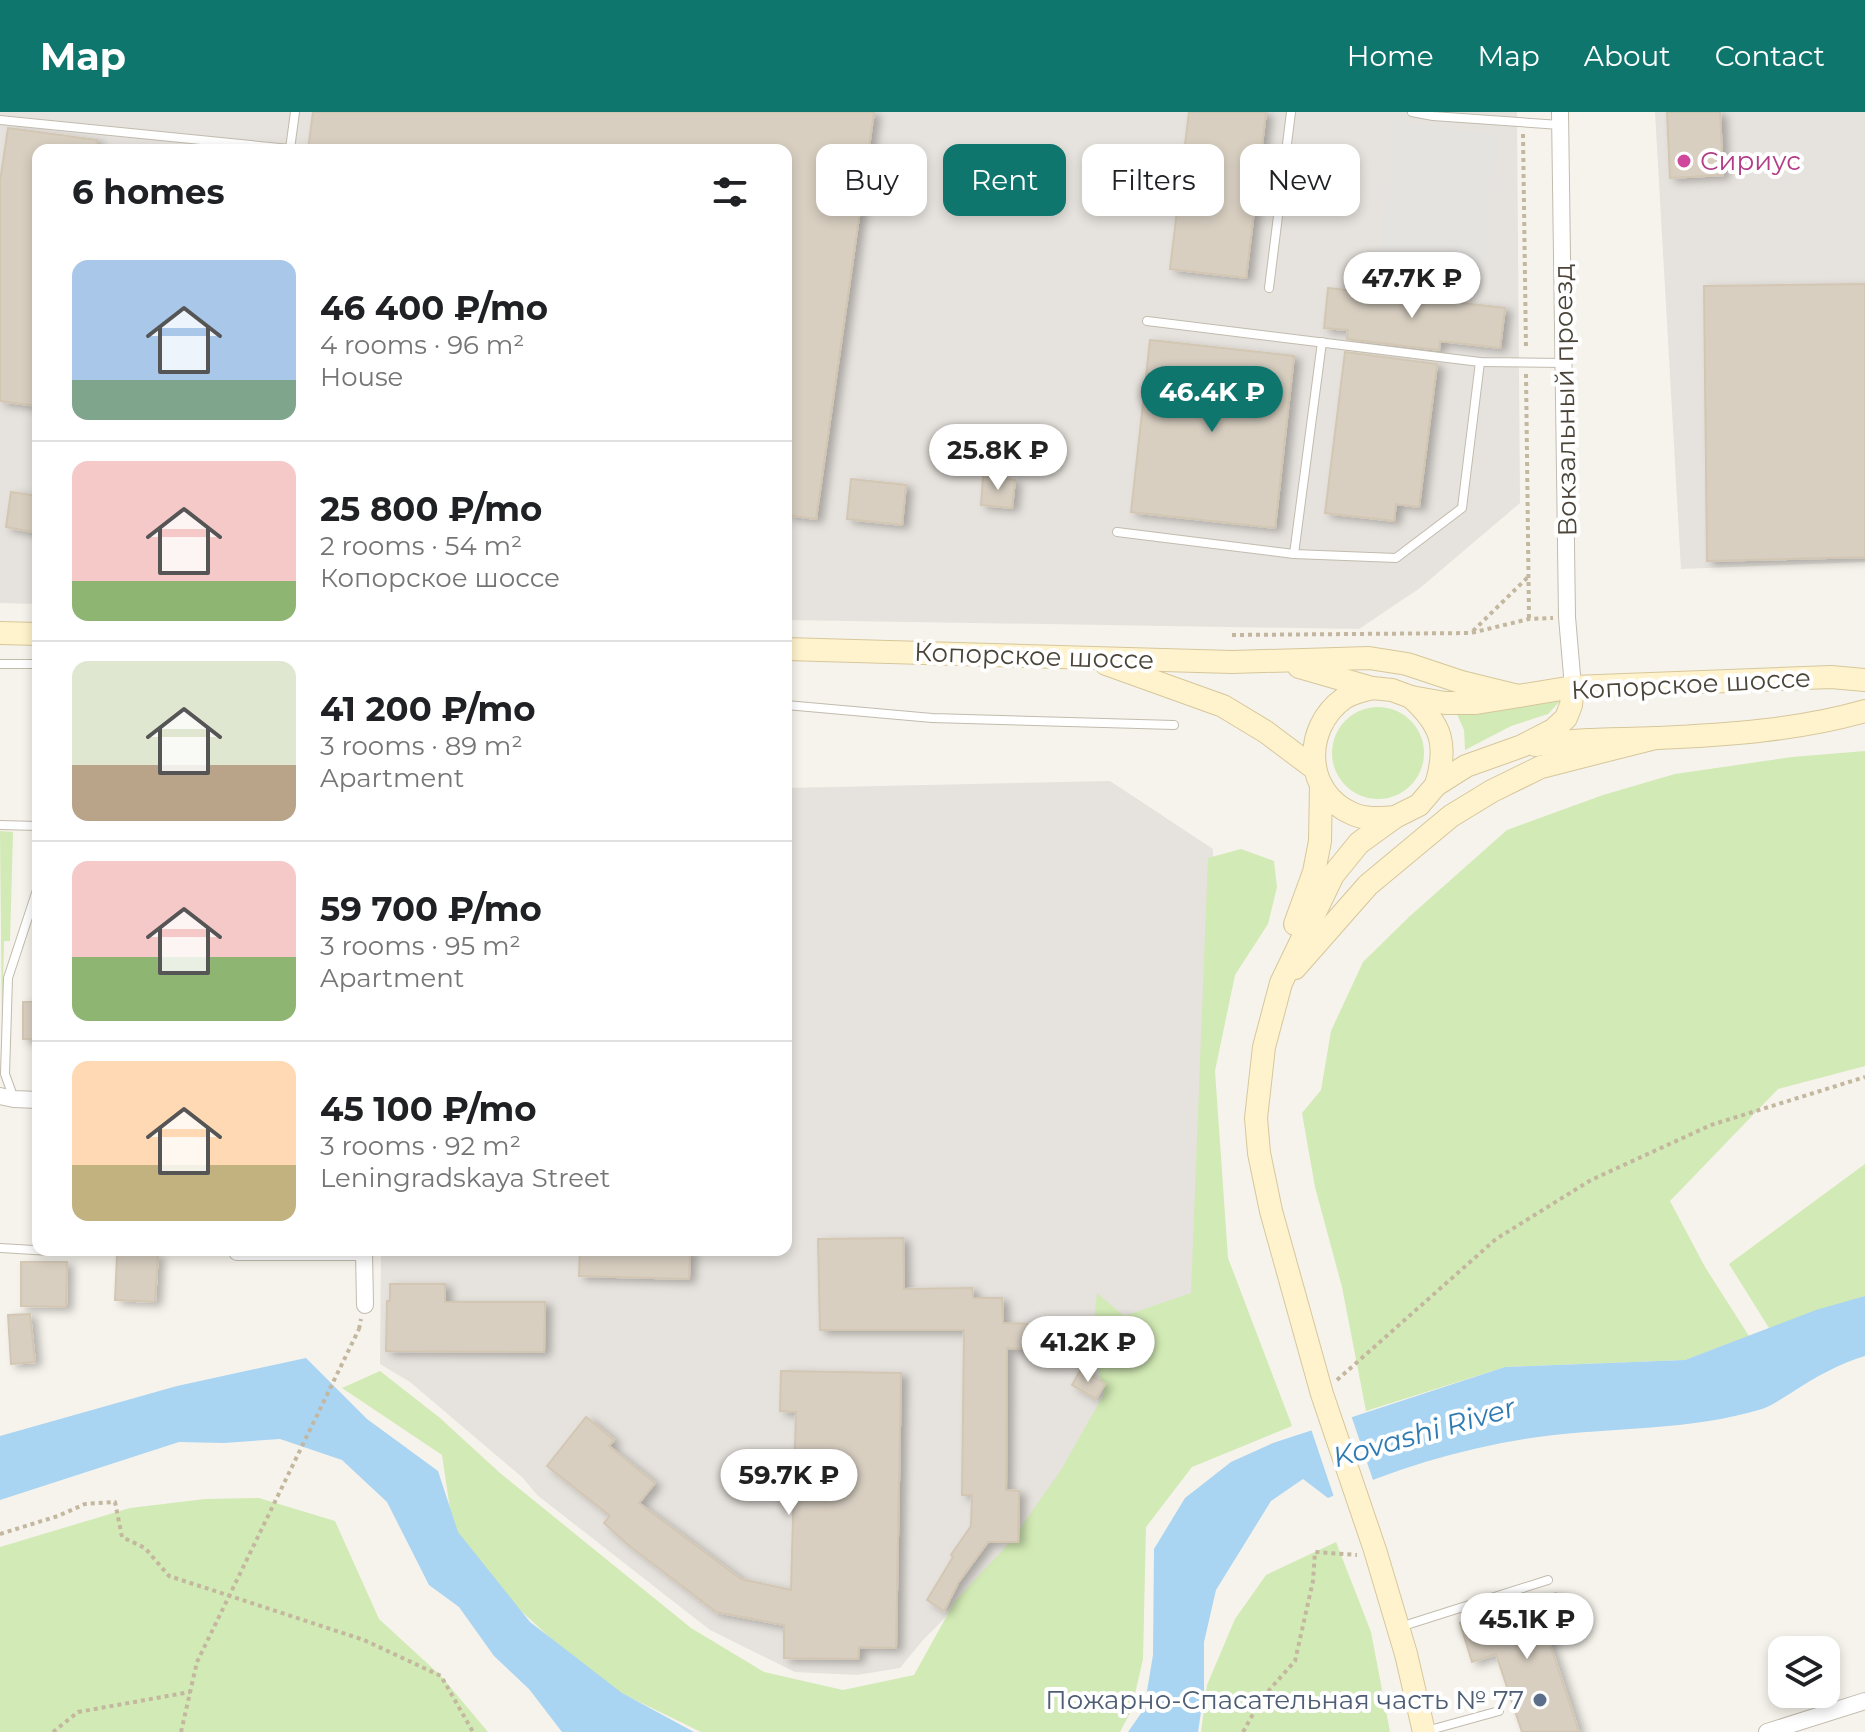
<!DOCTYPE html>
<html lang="en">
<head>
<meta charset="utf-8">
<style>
  body { margin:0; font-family:Montserrat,sans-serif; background:#f6f6f6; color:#202124; height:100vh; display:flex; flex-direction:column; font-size:30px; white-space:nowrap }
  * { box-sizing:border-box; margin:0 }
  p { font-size:26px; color:#757577 }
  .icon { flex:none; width:44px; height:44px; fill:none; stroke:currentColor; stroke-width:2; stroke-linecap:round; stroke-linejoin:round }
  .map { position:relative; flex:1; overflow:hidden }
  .drawer { position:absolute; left:32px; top:32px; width:760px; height:1112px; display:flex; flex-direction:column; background:#fff; border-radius:16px; box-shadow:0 4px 12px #0003 }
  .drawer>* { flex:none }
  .hud { position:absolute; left:816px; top:32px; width:760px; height:72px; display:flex; gap:16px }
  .controls { position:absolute; left:1768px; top:1524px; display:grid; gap:16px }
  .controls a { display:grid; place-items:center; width:72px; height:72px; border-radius:16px; background:#fff; box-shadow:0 4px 12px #0003; font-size:40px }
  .price { position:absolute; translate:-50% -68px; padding:0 18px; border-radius:28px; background:#fff; color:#222; font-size:26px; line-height:52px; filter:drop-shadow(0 2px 4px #0008) }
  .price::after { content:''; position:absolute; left:50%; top:48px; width:24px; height:18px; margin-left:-12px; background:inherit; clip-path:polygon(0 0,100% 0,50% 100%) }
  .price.current { background:#0f766e; color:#fff }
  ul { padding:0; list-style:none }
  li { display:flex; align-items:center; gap:24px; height:200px; padding:0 40px }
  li+li { border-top:2px solid #e0e0e0 }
  li span { display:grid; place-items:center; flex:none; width:224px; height:160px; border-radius:16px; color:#555 }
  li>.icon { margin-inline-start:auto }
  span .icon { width:96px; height:96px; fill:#fffc; stroke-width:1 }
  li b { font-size:34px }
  h2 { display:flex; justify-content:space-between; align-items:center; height:96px; padding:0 40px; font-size:34px }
  .tag { padding:0 28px; border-radius:16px; background:#fff; box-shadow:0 4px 12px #0003; font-size:28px; line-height:72px }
  .tag.current { background:#0f766e; color:#fff }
  header { display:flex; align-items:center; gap:48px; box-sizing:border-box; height:112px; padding:0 40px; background:#0f766e; color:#fff }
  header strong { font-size:38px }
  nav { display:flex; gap:44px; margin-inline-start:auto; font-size:28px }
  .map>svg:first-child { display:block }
  .industrial { fill:#e6e2dd }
  .green { fill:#d2eab5 }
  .parking { fill:#e5e3e0 }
  .water { fill:#a9d4f2 }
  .pier { fill:#f6f3ec }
  .building { fill:#d8cfc1; stroke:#d3c7b4; stroke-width:2; filter:url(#shadow) }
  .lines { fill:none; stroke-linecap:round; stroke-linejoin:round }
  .lane-casing { stroke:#c2bbae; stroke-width:10 }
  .street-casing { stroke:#c2bbae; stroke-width:18 }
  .secondary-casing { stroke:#d6c79b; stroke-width:24 }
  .path { stroke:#c4b79f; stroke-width:4; stroke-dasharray:4 4; stroke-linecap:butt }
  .lane { stroke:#fff; stroke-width:8 }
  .street { stroke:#fff; stroke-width:16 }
  .secondary { stroke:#fff3cd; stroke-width:22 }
  .path-bridge { stroke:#c4b79f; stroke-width:4; stroke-dasharray:4 4; stroke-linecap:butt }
  .hotel-dot { fill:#d1479c; stroke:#fff; stroke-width:3 }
  .service-dot { fill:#5c6f8a; stroke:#fff; stroke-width:3 }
  .labels { text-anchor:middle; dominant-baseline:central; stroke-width:8; stroke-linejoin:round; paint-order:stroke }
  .hotel-label { font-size:26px; fill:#b23c85; stroke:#fff; text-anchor:start }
  .street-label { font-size:26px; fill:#4b4439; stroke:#fff }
  .service-label { font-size:26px; fill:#4e5e75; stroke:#fff; text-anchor:end }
  .water-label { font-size:28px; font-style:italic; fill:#2e7ab2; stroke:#fff }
</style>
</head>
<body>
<header>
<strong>Map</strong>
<nav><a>Home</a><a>Map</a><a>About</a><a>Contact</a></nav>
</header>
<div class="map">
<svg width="1865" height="1620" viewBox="0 0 1865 1620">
  <defs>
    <filter id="shadow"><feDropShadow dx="6" dy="3.5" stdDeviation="4" flood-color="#0004"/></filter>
  </defs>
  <rect width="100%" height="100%" fill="#f6f3ec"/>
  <g class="industrial">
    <polygon points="0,0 1517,0 1520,391 1420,476 1359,517 786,508 786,38 38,38 38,492 0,491"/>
    <polygon points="1655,0 1865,0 1865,450 1681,457"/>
    <polygon points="1110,669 1213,737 1213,1210 1034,1417 923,1528 900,1556 857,1563 795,1560 710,1518 537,1383 523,1366 410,1270 380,1252 381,1138 786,1138 786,676"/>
  </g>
  <g class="green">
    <polygon points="1563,586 1548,602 1511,614 1465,638 1464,618 1456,600 1492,600"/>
    <circle cx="1378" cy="641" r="46"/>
    <polygon points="1865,639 1865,954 1778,977 1670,1089 1705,1155 1749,1224 1685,1248 1505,1255 1366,1299 1342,1175 1315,1075 1302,1001 1321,978 1331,919 1363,850 1410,804 1507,718 1603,683 1675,662 1792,645"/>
    <polygon points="0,719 13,720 10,829 4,829 2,918"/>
    <polygon points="1241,737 1274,749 1277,775 1268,812 1235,863 1215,959 1228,1146 1292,1314 1192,1355 1146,1415 1143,1547 1131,1599 1120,1620 701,1620 621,1581 561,1536 506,1485 454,1424 442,1343 342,1276 380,1259 440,1306 500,1361 691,1516 764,1560 843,1578 914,1563 955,1489 1011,1429 1061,1358 1104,1282 1092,1229 1097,1181 1124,1204 1191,1181 1208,746"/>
    <polygon points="1865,1052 1865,1184 1769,1216 1729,1152"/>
    <polygon points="259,1386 335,1409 379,1507 441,1564 488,1620 0,1620 0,1435 130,1396 205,1387"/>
    <polygon points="1336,1430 1371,1520 1390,1620 1201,1620 1207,1573 1235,1507 1266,1463"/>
  </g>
  <polygon class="parking" points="1396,10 1498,23 1478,185 1376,172"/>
  <g class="water">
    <path d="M1865 1184V1244C1840 1251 1816 1265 1794 1279 1784 1285 1773 1293 1762 1297 1690 1319 1612 1315 1538 1325 1465 1335 1395 1357 1328 1386L1303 1367 1271 1389 1216 1478 1204 1530V1580L1198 1620H1128L1144 1597 1153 1543 1154 1437 1185 1386 1231 1350 1273 1331 1505 1255 1685 1248 1816 1198Z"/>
    <polygon points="306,1246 367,1307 438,1359 458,1420 530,1510 622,1581 694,1620 562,1620 529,1577 494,1544 459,1495 429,1473 387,1390 342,1348 280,1327 224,1331 179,1330 0,1388 0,1324 177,1274"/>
  </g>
  <polygon class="pier" points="1350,1300 1374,1371 1335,1388 1310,1314"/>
  <g class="building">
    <polygon points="313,0 874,0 816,407 786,403 786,38 308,38"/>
    <polygon points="1189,0 1266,0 1246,166 1170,157"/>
    <polygon points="1667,0 1720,0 1723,63 1670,66"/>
    <polygon points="8,16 97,28 96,38 38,38 38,294 0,289 0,69"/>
    <polygon points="1865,172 1865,445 1707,449 1704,174"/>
    <polygon points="1328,176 1505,196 1500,236 1440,229 1439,238 1347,227 1348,218 1324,216"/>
    <polygon points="1150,228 1294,244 1275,416 1131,400"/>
    <polygon points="1345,240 1437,252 1419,395 1396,392 1394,409 1325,401"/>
    <polygon points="983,365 1015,368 1012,396 981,393"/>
    <polygon points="851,367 906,373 902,413 847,407"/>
    <polygon points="11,380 38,384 38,421 6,415"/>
    <rect x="23" y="890" width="15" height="37"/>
    <polygon points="903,1126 904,1177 972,1176 973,1186 1002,1186 1003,1211 1038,1212 1038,1237 1007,1236 1006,1378 1019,1379 1018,1430 988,1430 958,1471 944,1499 927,1488 953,1445 951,1443 971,1414 972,1383 962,1383 964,1218 820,1218 818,1127"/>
    <polygon points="580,1138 690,1138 689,1167 579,1164"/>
    <polygon points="117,1142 158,1143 155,1190 115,1188"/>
    <polygon points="21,1150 67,1150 66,1195 21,1194"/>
    <polygon points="390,1172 445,1172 445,1190 545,1190 544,1240 386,1239 387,1189 390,1189"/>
    <polygon points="30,1202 35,1250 11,1252 8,1203"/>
    <polygon points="1081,1257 1105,1272 1096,1287 1072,1273"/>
    <polygon points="781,1259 901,1261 896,1536 859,1535 858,1547 784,1546 784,1513 716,1500 627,1432 604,1411 610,1404 547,1354 586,1305 614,1328 609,1334 655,1371 639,1391 741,1467 791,1478 796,1300 780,1299"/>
    <polygon points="1556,1481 1568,1520 1548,1526 1579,1620 1522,1620 1496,1542 1472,1550 1460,1511"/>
  </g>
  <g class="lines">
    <defs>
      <g id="lane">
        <polyline points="1412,0 1433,4 1560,13"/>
        <polyline points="0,8 290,37 295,0"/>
        <polyline points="1269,176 1291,0"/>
        <polyline points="1147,209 1480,250 1563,251"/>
        <polyline points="1117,420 1294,442 1396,446 1462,396 1480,250"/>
        <polyline points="1294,442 1322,230"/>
        <polyline points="0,552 38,552"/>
        <polyline points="786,593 932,606 1174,613"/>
        <polyline points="0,713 38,714"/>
        <polyline points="14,987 5,962 8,866 38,775"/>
        <polyline points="0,1136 51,1139"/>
        <polyline points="1400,1515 1548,1468"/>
        <polyline points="1426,1619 1499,1599"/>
      </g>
      <g id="street">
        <polyline points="1560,0 1567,505 1573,575"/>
        <polyline points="0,984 14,987 38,988"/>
        <polyline points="364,1138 365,1193"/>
        <polyline points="237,1140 364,1140"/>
        <polyline points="1767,1620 1865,1589"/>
      </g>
      <g id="secondary">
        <polyline points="0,521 38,522"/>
        <polyline points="786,537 1232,550 1369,546 1407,552 1461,570 1518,584"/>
        <polyline points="1106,552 1223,594 1266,620 1314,656"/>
        <polyline points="1299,555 1372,576 1392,578 1411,585 1445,591 1476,591 1573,575 1831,565 1865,568"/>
        <path d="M1372 576C1363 579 1351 581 1343 587 1303 616 1303 681 1353 702 1367 708 1381 706 1395 705"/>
        <path d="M1411 585C1442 613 1448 633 1436 673"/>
        <path d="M1535 633C1576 627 1616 627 1658 626 1727 623 1798 618 1865 599"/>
        <polyline points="1295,812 1314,760 1320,729 1321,673"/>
        <polyline points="1295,856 1368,773 1451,704 1492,679 1541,655 1655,626"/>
        <polyline points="1424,1620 1406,1542 1375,1438 1322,1282 1271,1099 1259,1041 1256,1006 1264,935 1281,871 1333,763 1359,731 1395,705 1419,693 1436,673 1466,654 1522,634 1553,618 1566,606 1571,593 1573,575"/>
      </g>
    </defs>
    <use href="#lane" class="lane-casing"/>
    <use href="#street" class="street-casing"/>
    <use href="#secondary" class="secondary-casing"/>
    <g class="path">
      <polyline points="1523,22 1526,237"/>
      <polyline points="1526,262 1529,507"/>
      <polyline points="1473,519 1528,465"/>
      <polyline points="1232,523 1471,521 1529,507 1553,506"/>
      <polyline points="359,1217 361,1207"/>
      <polyline points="1337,1268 1496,1127 1591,1068 1711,1013 1865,965"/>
      <polyline points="0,1422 58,1404 85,1392 115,1390 122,1425 145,1436 169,1464 364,1528 441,1564 473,1620"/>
      <polyline points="53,1620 78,1600 190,1580"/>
      <polyline points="181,1620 197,1550"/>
      <polyline points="1243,1620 1262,1586 1295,1549 1313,1469 1315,1440 1357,1443"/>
    </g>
    <use href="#lane" class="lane"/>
    <use href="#street" class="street"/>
    <use href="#secondary" class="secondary"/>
    <polyline class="path-bridge" points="197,1550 359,1217"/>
  </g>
  <circle class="hotel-dot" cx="1684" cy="49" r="8"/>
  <circle class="service-dot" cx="1540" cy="1588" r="8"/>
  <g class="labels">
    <g class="hotel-label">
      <text x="1700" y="49">Сириус</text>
    </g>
    <g class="street-label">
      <text transform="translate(1565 288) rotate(-91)">Вокзальный проезд</text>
      <text transform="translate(1034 544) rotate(2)">Копорское шоссе</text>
      <text transform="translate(1691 572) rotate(-3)">Копорское шоссе</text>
    </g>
    <g class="service-label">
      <text x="1524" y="1588">Пожарно-Спасательная часть № 77</text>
    </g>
    <g class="water-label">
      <text transform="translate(1424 1320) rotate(-16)">Kovashi River</text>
    </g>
  </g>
</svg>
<div class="controls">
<a><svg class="icon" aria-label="layers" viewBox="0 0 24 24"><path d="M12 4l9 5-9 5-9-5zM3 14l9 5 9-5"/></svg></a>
</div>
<b class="price" style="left:1412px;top:208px">47.7K ₽</b>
<b class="price current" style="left:1212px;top:322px">46.4K ₽</b>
<b class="price" style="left:998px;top:380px">25.8K ₽</b>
<b class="price" style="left:1088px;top:1272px">41.2K ₽</b>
<b class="price" style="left:789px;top:1405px">59.7K ₽</b>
<b class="price" style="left:1527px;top:1549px">45.1K ₽</b>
<div class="hud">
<a class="tag">Buy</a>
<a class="tag current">Rent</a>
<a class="tag">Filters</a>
<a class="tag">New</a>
</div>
<section class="drawer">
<h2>6 homes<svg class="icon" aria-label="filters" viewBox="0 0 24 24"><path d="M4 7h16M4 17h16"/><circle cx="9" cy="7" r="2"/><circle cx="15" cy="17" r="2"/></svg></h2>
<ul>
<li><span style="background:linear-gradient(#a9c7e8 75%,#7fa58c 0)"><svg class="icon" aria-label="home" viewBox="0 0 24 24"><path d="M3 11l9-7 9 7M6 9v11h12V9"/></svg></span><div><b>46 400 ₽/mo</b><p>4 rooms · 96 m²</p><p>House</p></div></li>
<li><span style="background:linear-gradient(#f6c9c9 75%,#8fb573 0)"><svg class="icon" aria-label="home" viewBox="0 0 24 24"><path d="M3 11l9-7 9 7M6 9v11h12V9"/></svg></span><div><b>25 800 ₽/mo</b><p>2 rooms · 54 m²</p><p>Копорское шоссе</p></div></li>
<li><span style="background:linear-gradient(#dfe7d0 65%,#b9a48a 0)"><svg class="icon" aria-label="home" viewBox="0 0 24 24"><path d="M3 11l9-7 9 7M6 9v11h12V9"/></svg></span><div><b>41 200 ₽/mo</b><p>3 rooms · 89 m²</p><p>Apartment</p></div></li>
<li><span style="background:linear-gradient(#f6c9c9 60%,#8fb573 0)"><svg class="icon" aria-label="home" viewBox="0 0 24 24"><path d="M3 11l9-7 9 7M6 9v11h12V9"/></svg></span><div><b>59 700 ₽/mo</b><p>3 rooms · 95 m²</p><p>Apartment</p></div></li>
<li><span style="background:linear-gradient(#ffd9b3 65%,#c2b280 0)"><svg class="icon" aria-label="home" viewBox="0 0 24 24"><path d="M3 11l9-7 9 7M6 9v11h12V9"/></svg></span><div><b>45 100 ₽/mo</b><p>3 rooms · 92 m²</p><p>Leningradskaya Street</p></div></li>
</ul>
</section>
</div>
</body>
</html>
